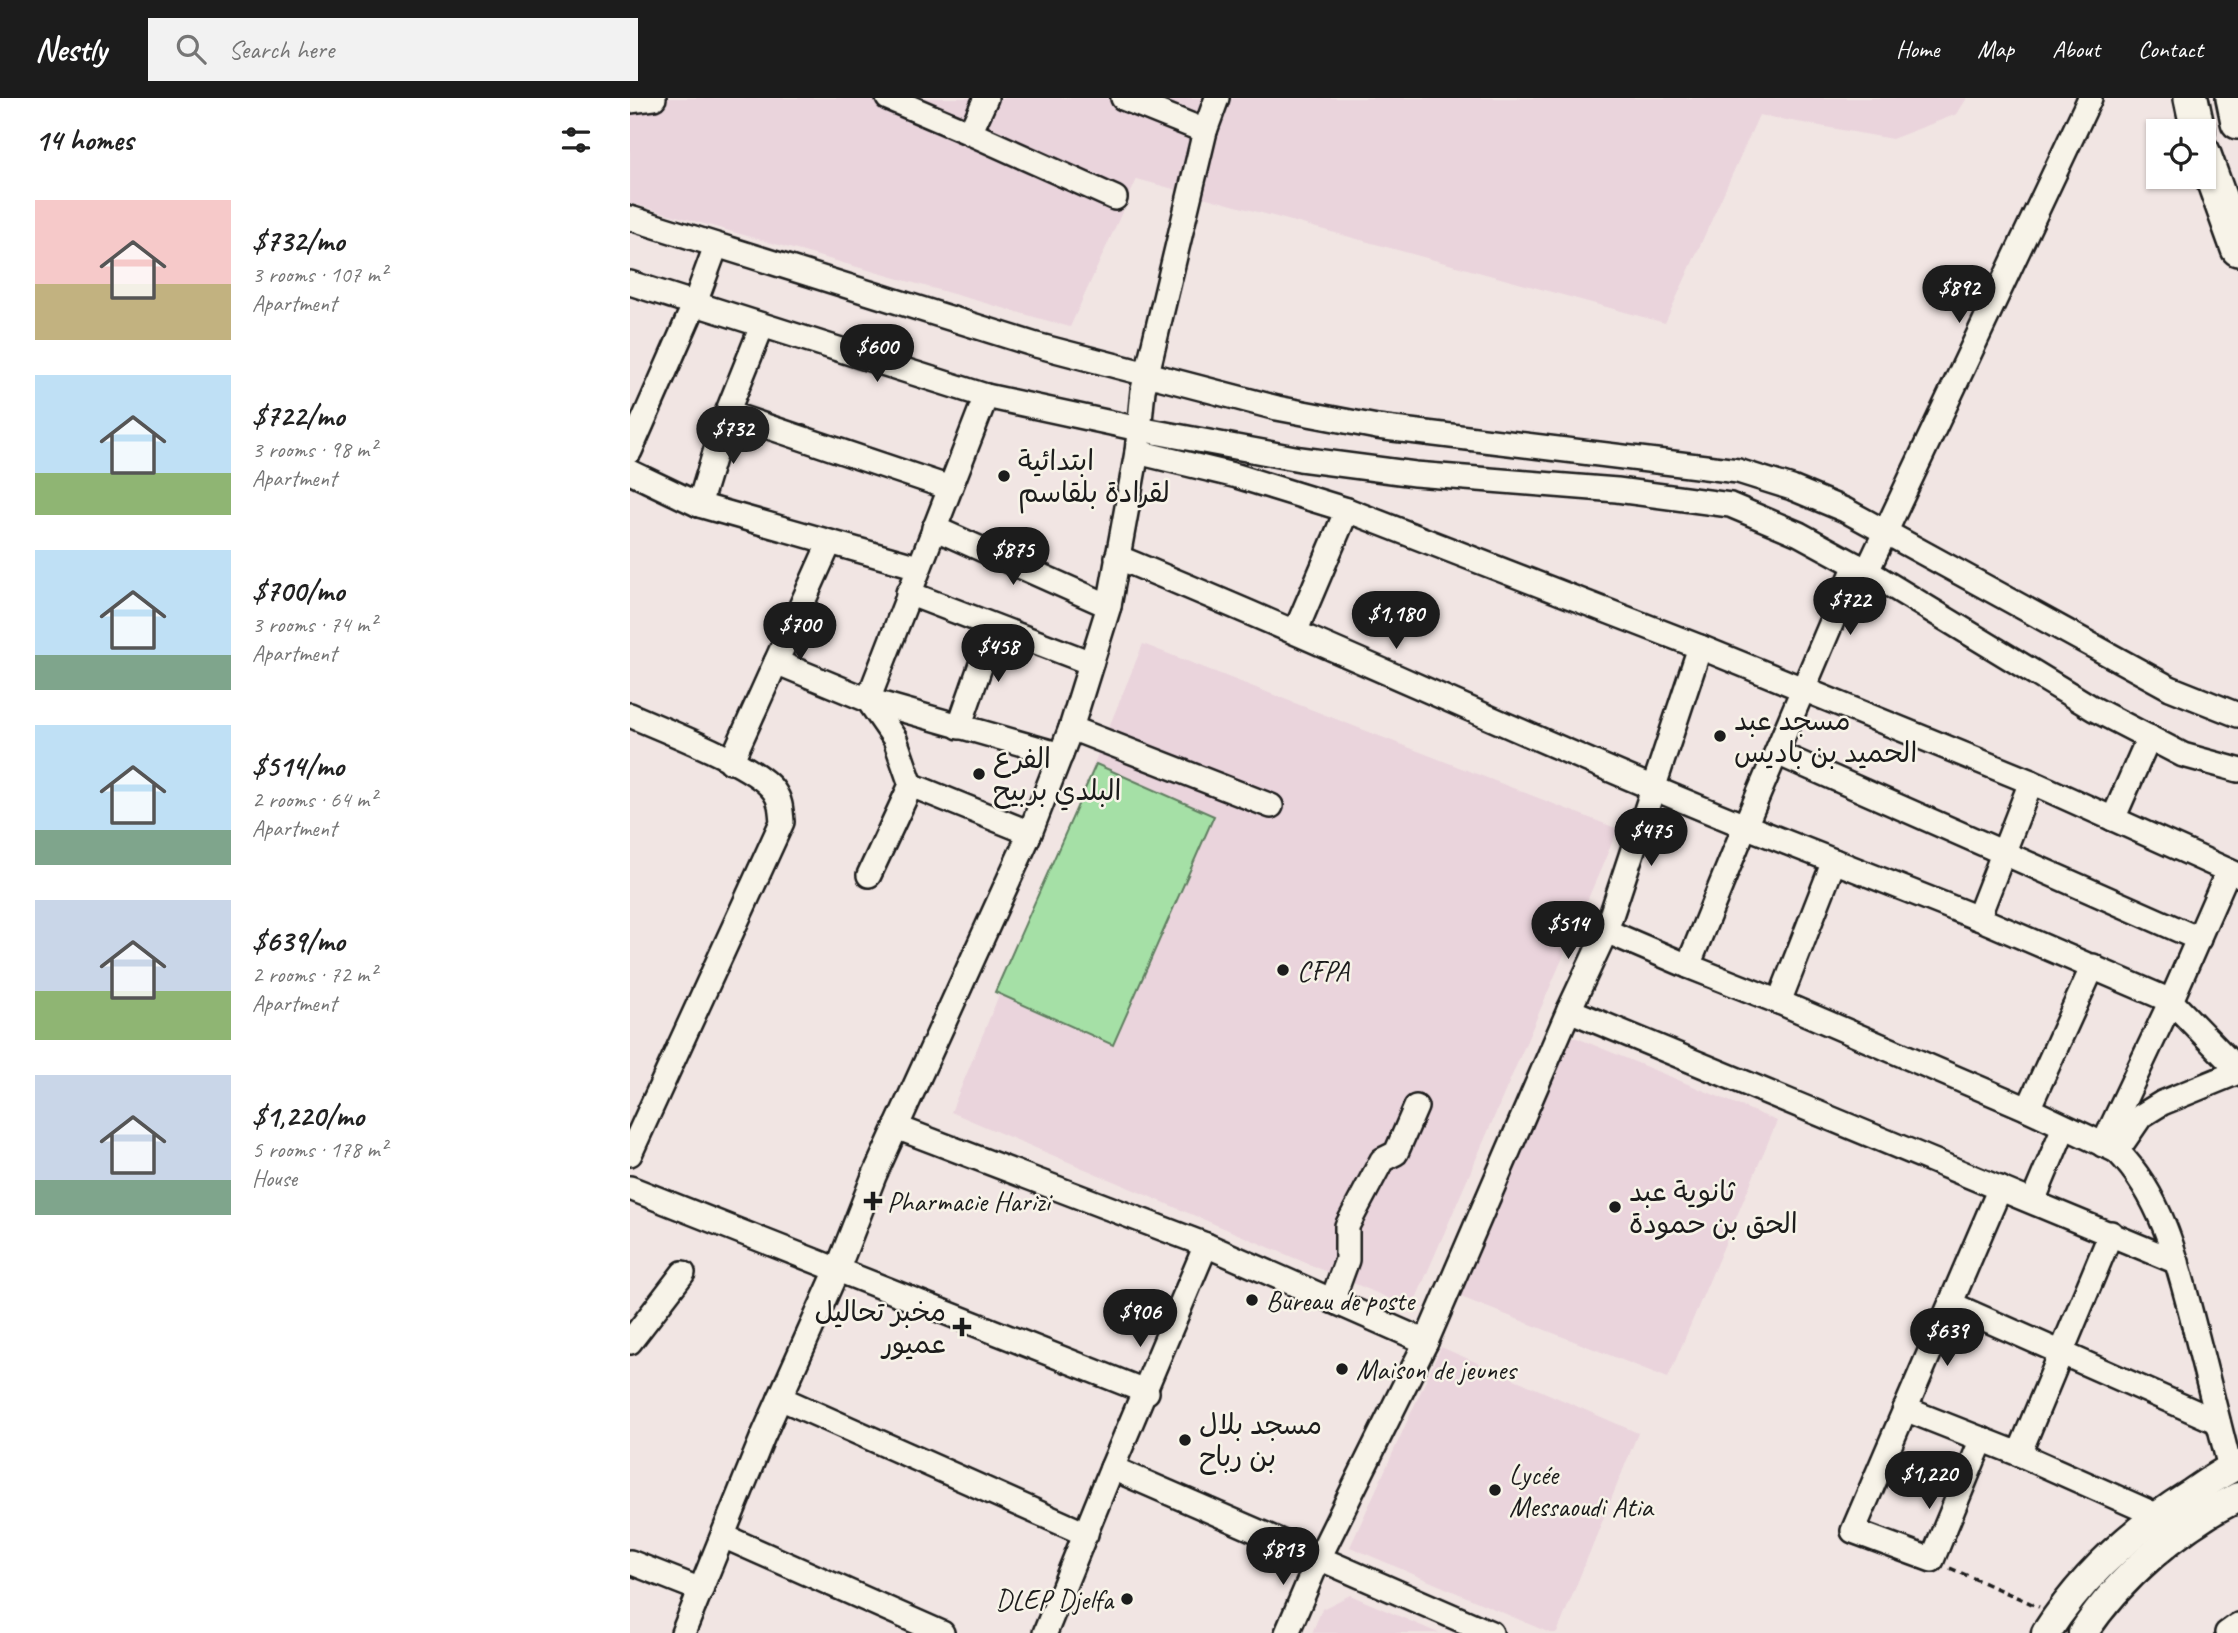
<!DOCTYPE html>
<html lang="en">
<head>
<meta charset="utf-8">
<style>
  body { margin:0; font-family:Caveat,"Playpen Sans Arabic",sans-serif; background:#f2f2f2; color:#222; height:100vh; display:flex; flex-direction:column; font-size:26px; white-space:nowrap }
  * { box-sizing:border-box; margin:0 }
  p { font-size:23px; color:#767676 }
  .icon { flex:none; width:38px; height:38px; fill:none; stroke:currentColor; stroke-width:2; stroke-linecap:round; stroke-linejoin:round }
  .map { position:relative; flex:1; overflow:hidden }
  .details { display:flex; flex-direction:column; background:#fff; width:630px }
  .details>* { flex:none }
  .buttons { position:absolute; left:1516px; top:21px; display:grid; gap:14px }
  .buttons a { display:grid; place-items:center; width:70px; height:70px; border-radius:0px; background:#fff; box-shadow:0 2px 5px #0004; font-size:35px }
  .price { position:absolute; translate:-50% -60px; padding:0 16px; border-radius:24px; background:#1c1c1c; color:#fff; font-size:23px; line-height:46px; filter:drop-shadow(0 2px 4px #0008) }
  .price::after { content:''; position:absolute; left:50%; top:42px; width:21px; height:16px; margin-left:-10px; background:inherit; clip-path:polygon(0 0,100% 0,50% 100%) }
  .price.on { background:#222; color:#fff }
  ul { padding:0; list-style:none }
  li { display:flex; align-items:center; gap:21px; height:175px; padding:0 35px }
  li span { display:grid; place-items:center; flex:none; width:196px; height:140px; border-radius:0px; color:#555 }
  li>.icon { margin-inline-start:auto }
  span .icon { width:84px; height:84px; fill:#fffc; stroke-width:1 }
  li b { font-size:30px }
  h2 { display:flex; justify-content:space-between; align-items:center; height:84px; padding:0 35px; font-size:30px }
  header { display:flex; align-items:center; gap:42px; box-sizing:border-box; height:98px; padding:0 35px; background:#1c1c1c; color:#fff }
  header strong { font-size:33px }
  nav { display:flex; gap:38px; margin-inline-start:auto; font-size:24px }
  .search { width:490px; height:63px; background:#f2f2f2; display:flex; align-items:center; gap:18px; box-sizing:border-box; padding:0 24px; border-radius:0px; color:#767676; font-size:26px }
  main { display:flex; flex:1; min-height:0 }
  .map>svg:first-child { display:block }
  .built { fill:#ead4dc }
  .green { fill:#a5e0a6; stroke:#607e61; stroke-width:2 }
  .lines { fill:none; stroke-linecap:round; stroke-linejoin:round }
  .minor-casing { stroke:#1c1c1c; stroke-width:28 }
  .major-casing { stroke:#1c1c1c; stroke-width:33 }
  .highway-casing { stroke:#1c1c1c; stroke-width:38 }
  .path { stroke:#1c1c1c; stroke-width:3.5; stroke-dasharray:7 5; stroke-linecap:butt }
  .minor { stroke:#f7f3e8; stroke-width:23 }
  .major { stroke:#f7f3e8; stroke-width:28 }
  .highway { stroke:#f7f3e8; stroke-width:33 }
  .poi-dot { fill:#1c1c1c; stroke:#f7f3e8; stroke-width:2.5 }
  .labels { text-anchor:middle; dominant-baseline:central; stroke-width:5; stroke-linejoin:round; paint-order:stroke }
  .poi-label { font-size:28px; fill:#1c1c1c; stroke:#f7f3e8; text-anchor:start }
</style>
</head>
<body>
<header>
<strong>Nestly</strong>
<div class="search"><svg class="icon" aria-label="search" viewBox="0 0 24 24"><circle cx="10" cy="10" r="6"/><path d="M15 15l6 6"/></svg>Search here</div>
<nav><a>Home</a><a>Map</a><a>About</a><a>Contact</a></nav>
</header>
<main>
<section class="details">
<h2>14 homes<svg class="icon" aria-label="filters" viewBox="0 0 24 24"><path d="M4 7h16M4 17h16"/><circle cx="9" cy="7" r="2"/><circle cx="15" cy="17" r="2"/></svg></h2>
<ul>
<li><span style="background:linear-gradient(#f6c9c9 60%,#c2b280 0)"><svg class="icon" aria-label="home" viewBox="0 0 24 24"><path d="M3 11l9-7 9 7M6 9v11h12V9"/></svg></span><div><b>$732/mo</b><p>3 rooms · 107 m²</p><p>Apartment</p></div></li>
<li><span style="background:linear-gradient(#bfe0f5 70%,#8fb573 0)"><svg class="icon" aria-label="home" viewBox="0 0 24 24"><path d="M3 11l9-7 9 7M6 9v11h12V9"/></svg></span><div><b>$722/mo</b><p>3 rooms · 98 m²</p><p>Apartment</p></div></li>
<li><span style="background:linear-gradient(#bfe0f5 75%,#7fa58c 0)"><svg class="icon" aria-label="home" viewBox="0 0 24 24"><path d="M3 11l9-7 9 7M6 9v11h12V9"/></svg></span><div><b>$700/mo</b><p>3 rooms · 74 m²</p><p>Apartment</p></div></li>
<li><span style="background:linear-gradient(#bfe0f5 75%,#7fa58c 0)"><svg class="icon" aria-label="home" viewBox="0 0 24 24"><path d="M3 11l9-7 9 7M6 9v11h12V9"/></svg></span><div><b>$514/mo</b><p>2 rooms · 64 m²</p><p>Apartment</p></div></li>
<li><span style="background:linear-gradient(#c9d6e8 65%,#8fb573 0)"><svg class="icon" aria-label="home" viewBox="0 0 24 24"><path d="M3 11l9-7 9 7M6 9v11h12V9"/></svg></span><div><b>$639/mo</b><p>2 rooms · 72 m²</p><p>Apartment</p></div></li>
<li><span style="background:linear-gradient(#c9d6e8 75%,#7fa58c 0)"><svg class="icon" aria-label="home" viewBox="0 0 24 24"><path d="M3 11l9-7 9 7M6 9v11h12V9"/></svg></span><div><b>$1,220/mo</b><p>5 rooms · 178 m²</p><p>House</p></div></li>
</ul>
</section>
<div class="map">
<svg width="1608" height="1535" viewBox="0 0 1608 1535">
  <rect width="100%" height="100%" fill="#f1e5e3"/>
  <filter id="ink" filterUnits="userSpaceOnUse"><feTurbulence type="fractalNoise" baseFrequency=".0143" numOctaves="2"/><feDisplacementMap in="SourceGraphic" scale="14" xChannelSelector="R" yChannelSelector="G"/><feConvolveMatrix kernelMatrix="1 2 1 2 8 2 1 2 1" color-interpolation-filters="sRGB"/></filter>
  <g filter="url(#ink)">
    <g class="built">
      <polygon points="0,0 1337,0 1327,16 1262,41 1129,17 1035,225 507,81 440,229 0,105"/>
      <polygon points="513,546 988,731 782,1210 321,1014"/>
      <polygon points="935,935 1147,1023 1038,1280 823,1196"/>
      <polygon points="811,1249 1008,1335 927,1535 920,1535 720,1449"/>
      <polygon points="720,1497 808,1535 682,1535 692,1511"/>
    </g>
    <polygon class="green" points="466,666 584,718 483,947 365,894"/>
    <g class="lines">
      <defs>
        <g id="minor">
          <polyline points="258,0 340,35 356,0"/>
          <polyline points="493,0 575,33"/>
          <polyline points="0,3 24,0"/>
          <polyline points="340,35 485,100"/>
          <polyline points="0,120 406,247 647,310 747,329 1108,373 1162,390 1215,412 1540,590 1608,617"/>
          <polyline points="0,185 356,298 509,331 670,361 785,376 987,392 1100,407 1169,436 1237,473 1464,611 1553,657 1608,672"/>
          <polyline points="132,228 97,315 69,407 288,469"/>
          <polyline points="356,298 238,602 431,657"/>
          <polyline points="97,315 320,390"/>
          <polyline points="0,353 65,205 86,148"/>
          <polyline points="507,354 607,378 717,412"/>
          <polyline points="0,374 69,407"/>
          <polyline points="304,430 479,508"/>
          <path d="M487 459C698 545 904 643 1115 728L1226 467"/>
          <polyline points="1237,473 1460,0"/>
          <polyline points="278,495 461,565"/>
          <polyline points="666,532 717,412 1070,549 1401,684 1608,777"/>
          <polyline points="146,564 238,602 265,641 281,687 239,777"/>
          <path d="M0 617C33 632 125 666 144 693 151 703 151 713 152 724L0 1056"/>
          <polyline points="329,629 364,529"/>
          <polyline points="441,630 641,708"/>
          <polyline points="1147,655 1569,841"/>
          <polyline points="101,664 199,446"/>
          <polyline points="281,687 400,735"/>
          <polyline points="1483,721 1519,639"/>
          <polyline points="1348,820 1401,684"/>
          <polyline points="976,833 1058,868"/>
          <polyline points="1149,904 1058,868 1115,728 1204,763"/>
          <polyline points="939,912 976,833 1070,549"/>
          <polyline points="1398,1011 1463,868"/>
          <polyline points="266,1029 576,1147 796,1244"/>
          <polyline points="1473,1047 1541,903 1608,972"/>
          <polyline points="1487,1053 1398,1011 1149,904 1204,763 1348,820 1541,903 1598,773"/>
          <polyline points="0,1090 517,1294"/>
          <polyline points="1403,1103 1434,1029"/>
          <polyline points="702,1203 717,1162 717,1128 752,1062 766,1055 786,1009"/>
          <polyline points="1321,1206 1588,1324"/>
          <polyline points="0,1244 53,1175"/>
          <polyline points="150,1300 456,1436"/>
          <polyline points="1275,1311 1389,1356 1526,1417"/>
          <polyline points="1352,1341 1302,1462 1223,1433 1370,1090"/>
          <polyline points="1389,1356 1481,1135"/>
          <polyline points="482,1370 576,1147"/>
          <path d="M1600 1370C1589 1327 1578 1283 1567 1239 1550 1175 1536 1102 1487 1053L1511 1018 1532 1005 1608 974"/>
          <polyline points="93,1438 312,1535"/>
          <polyline points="0,1464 71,1492"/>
          <polyline points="53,1535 133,1338 208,1170 244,1078 400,735 441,630 479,508 507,354 513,292 575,33 587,0"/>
          <polyline points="415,1535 482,1370 861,1535"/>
          <polyline points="657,1535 689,1460 796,1244 939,912 1547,1164"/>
          <polyline points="1597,1535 1608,1527"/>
        </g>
        <g id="major">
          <path d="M1416 1535C1453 1477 1504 1431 1562 1395 1577 1385 1591 1374 1608 1367"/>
          <path d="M1453 1535C1490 1479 1548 1429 1608 1399"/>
        </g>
        <g id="highway">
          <polyline points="1561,0 1568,33"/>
          <polyline points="1603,0 1608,24"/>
          <polyline points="1573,54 1608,151"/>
        </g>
      </defs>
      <use href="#minor" class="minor-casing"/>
      <use href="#major" class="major-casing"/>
      <use href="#highway" class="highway-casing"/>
      <polyline class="path" points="1320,1470 1409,1509"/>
      <use href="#minor" class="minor"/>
      <use href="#major" class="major"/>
      <use href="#highway" class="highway"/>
    </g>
  </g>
  <g class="poi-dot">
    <circle cx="374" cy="378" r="7"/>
    <circle cx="1090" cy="638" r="7"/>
    <circle cx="349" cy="676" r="7"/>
    <circle cx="653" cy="872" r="7"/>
    <path d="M239.5 1092.5h7v7h7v7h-7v7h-7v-7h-7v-7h7z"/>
    <circle cx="985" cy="1109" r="7"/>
    <circle cx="622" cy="1202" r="7"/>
    <path d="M328.5 1218.5h7v7h7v7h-7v7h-7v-7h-7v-7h7z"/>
    <circle cx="712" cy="1271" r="7"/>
    <circle cx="555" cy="1342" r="7"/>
    <circle cx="865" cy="1392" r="7"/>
    <circle cx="497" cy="1501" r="7"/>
  </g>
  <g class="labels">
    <g class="poi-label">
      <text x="388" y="362">ابتدائية<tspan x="388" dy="32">لقرادة بلقاسم</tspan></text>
      <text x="1104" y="622">مسجد عبد<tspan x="1104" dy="32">الحميد بن باديس</tspan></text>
      <text x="363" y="660">الفرع<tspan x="363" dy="32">البلدي بربيح</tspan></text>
      <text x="667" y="872">CFPA</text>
      <text x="999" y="1093">ثانوية عبد<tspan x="999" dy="32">الحق بن حمودة</tspan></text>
      <text x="257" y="1103">Pharmacie Harizi</text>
      <text x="636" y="1202">Bureau de poste</text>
      <text x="316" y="1213" text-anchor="end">مخبر تحاليل<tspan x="316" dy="32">عميور</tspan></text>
      <text x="726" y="1271">Maison de jeunes</text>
      <text x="569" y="1326">مسجد بلال<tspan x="569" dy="32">بن رباح</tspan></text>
      <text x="879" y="1376">Lycée<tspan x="879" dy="32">Messaoudi Atia</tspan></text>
      <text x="483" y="1501" text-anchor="end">DLEP Djelfa</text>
    </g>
  </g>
</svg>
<div class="buttons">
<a><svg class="icon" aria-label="locate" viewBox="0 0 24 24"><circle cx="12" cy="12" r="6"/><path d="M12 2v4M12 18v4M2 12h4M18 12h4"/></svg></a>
</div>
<b class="price" style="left:1329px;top:227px">$892</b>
<b class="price" style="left:247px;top:286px">$600</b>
<b class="price on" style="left:103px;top:368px">$732</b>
<b class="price" style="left:383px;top:489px">$875</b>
<b class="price" style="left:1220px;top:539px">$722</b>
<b class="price" style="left:766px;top:553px">$1,180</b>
<b class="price" style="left:170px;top:564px">$700</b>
<b class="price" style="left:368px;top:586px">$458</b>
<b class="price" style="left:1021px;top:770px">$475</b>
<b class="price" style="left:938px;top:863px">$514</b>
<b class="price" style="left:510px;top:1251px">$906</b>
<b class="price" style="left:1317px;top:1270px">$639</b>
<b class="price" style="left:1299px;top:1413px">$1,220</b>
<b class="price" style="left:653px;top:1489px">$813</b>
</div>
</main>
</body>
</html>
